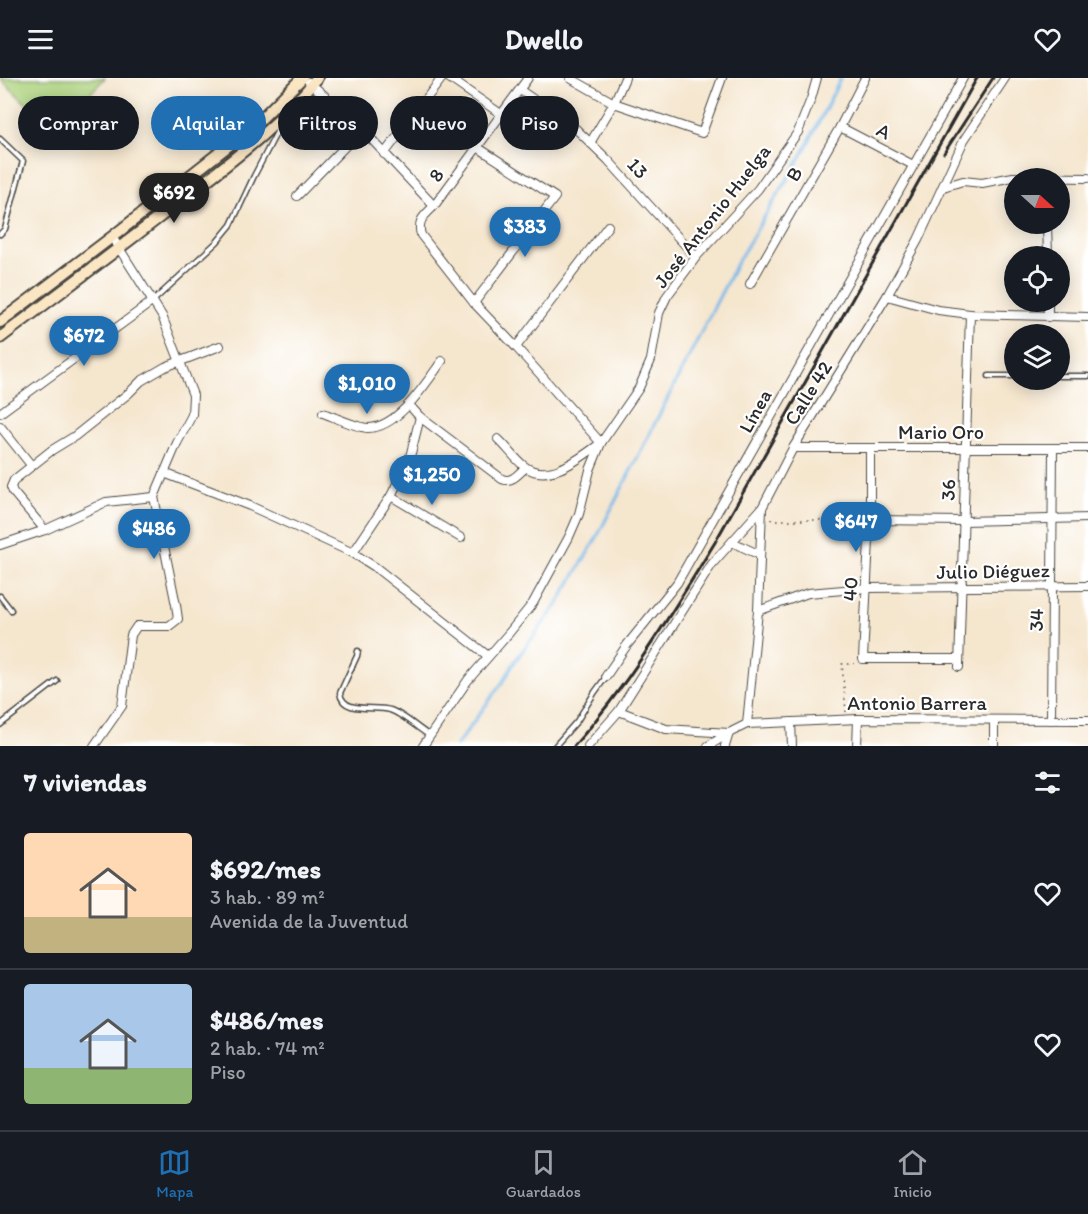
<!DOCTYPE html>
<html lang="es">
<head>
<meta charset="utf-8">
<style>
  body { margin:0; font-family:Itim,sans-serif; background:#242831; color:#f1f3f6; height:100vh; display:flex; flex-direction:column; font-size:22px; white-space:nowrap }
  * { box-sizing:border-box; margin:0 }
  p { font-size:20px; color:#9ea1a6 }
  .icon { flex:none; width:33px; height:33px; fill:none; stroke:currentColor; stroke-width:2; stroke-linecap:round; stroke-linejoin:round }
  .map { position:relative; height:668px; overflow:hidden }
  .sheet { display:flex; flex-direction:column; background:#171b24; flex:1 }
  .sheet>* { flex:none }
  .guide { position:absolute; left:18px; top:18px; width:600px; height:54px; display:flex; gap:12px }
  .needle { width:39px; rotate:111deg }
  .fabs { position:absolute; left:1004px; top:90px; display:grid; gap:12px }
  .fabs a { display:grid; place-items:center; width:66px; height:66px; border-radius:50%; background:#171b24; box-shadow:0 3px 15px #0003; font-size:30px }
  .price { position:absolute; translate:-50% -51px; padding:0 14px; border-radius:21px; background:#1f6fb2; color:#fff; font-size:20px; line-height:39px; filter:drop-shadow(0 2px 3px #0008) }
  .price::after { content:''; position:absolute; left:50%; top:36px; width:18px; height:14px; margin-left:-9px; background:inherit; clip-path:polygon(0 0,100% 0,50% 100%) }
  .price.current { background:#222; color:#fff }
  ul { padding:0; list-style:none }
  li { display:flex; align-items:center; gap:18px; height:150px; padding:0 24px }
  li+li { border-top:2px solid #363941 }
  li span { display:grid; place-items:center; flex:none; width:168px; height:120px; border-radius:6px; color:#555 }
  li>.icon { margin-inline-start:auto }
  span .icon { width:72px; height:72px; fill:#fffc; stroke-width:1 }
  li b { font-size:26px }
  h2 { display:flex; justify-content:space-between; align-items:center; height:72px; padding:0 24px; font-size:26px }
  .pill { padding:0 21px; border-radius:27px; background:#171b24; box-shadow:0 3px 15px #0003; font-size:21px; line-height:54px }
  .pill.current { background:#1f6fb2; color:#fff }
  header { display:flex; justify-content:space-between; align-items:center; height:78px; padding:0 24px; background:#171b24; font-size:27px; font-weight:800 }
  .dock { display:flex; justify-content:space-around; align-items:center; height:84px; border-top:2px solid #363941; background:#171b24; font-size:16px; color:#9ea1a6 }
  .dock a { display:grid; justify-items:center; gap:3px }
  .dock .current { color:#1f6fb2 }
  .map>svg:first-child { display:block }
  .green { fill:#acd27b; stroke:#6c7e53; stroke-width:1.5 }
  .lines { fill:none; stroke-linecap:round; stroke-linejoin:round }
  .stream { stroke:#74b8ea; stroke-width:3 }
  .lane-casing { stroke:#494743; stroke-width:7 }
  .street-casing { stroke:#494743; stroke-width:10 }
  .secondary-casing { stroke:#494743; stroke-width:14 }
  .path { stroke:#494743; stroke-width:1.5; stroke-dasharray:1.5 4.5; stroke-linecap:butt }
  .lane { stroke:#fff; stroke-width:4 }
  .street { stroke:#fff; stroke-width:8 }
  .secondary { stroke:#fbe6c4; stroke-width:10 }
  .rail { stroke:#2b2b2b; stroke-width:3 }
  .labels { text-anchor:middle; dominant-baseline:central; stroke-width:4.5; stroke-linejoin:round; paint-order:stroke }
  .street-label { font-size:20px; fill:#2b2b2b; stroke:#fff }
</style>
</head>
<body>
<header><svg class="icon" aria-label="menu" viewBox="0 0 24 24"><path d="M4 6h16M4 12h16M4 18h16"/></svg>Dwello<svg class="icon" aria-label="heart" viewBox="0 0 24 24"><path d="M12 20l-8-8c-3-5 5-10 8-4 3-6 11-1 8 4z"/></svg></header>
<div class="map">
<svg width="1088" height="668" viewBox="0 0 1088 668">
  <rect width="100%" height="100%" fill="#fff"/>
  <filter id="ink" filterUnits="userSpaceOnUse"><feTurbulence type="fractalNoise" baseFrequency=".0167" numOctaves="2"/><feDisplacementMap in="SourceGraphic" scale="12" xChannelSelector="R" yChannelSelector="G"/><feConvolveMatrix kernelMatrix="1 2 1 2 8 2 1 2 1" color-interpolation-filters="sRGB"/></filter>
  <filter id="wash" filterUnits="userSpaceOnUse"><feTurbulence type="fractalNoise" baseFrequency=".008" numOctaves="4" result="noise"/><feDisplacementMap in="SourceGraphic" scale="24" xChannelSelector="R" yChannelSelector="G"/><feGaussianBlur stdDeviation="1.35" result="paint"/><feColorMatrix in="noise" values="0 0 0 0 0 0 0 0 0 0 0 0 0 0 0 0 0 1.4 0 .05"/><feComposite in="paint" operator="in"/></filter>
  <g filter="url(#wash)">
    <rect width="100%" height="100%" fill="#f5e6ce"/>
    <polygon class="green" points="0,0 105,0 54,53"/>
    <g class="lines">
      <polyline class="stream" points="456,668 505,601 515,583 557,527 596,461 736,186 802,77 841,0"/>
    </g>
  </g>
  <g filter="url(#ink)">
    <g class="lines">
      <defs>
        <g id="lane">
          <polyline points="0,61 23,83 5,151 0,156"/>
          <polyline points="153,223 217,164 231,147 254,98 281,46"/>
          <polyline points="989,298 1014,298"/>
          <polyline points="1059,298 1088,298"/>
          <polyline points="0,518 11,532"/>
          <path d="M358 573 357 578 340 615C343 637 375 627 390 632 401 635 419 651 430 658"/>
          <polyline points="0,647 57,603"/>
          <polyline points="555,668 577,643 595,614 606,599"/>
        </g>
        <g id="street">
          <polyline points="449,0 501,36"/>
          <polyline points="570,0 614,25 702,55 722,0"/>
          <polyline points="309,4 362,51 434,128"/>
          <polyline points="520,12 575,50 608,82 696,179"/>
          <polyline points="840,49 913,87"/>
          <polyline points="590,65 614,25 625,0"/>
          <polyline points="384,76 442,0"/>
          <polyline points="943,109 963,103 982,105 1013,99 1088,100"/>
          <polyline points="297,118 362,51"/>
          <polyline points="1047,146 1048,178"/>
          <polyline points="750,206 840,49 865,0"/>
          <polyline points="887,218 938,232 970,236 1088,239"/>
          <polyline points="1048,224 1048,239"/>
          <polyline points="474,225 555,119 477,69"/>
          <polyline points="516,269 608,148"/>
          <path d="M409 327 420 339 502 401C512 405 518 396 525 390"/>
          <polyline points="0,335 153,223"/>
          <path d="M323 335C334 339 358 350 368 350 398 350 426 305 442 283"/>
          <polyline points="0,348 31,387"/>
          <path d="M498 361C507 369 515 381 524 388 549 407 581 379 601 365L516 269 474 225 421 157C417 142 424 138 434 128L528 0"/>
          <polyline points="793,370 1088,370"/>
          <polyline points="870,370 870,442 863,581 959,581"/>
          <polyline points="164,395 250,428 353,475 375,489 488,578"/>
          <polyline points="391,418 461,460"/>
          <polyline points="870,442 964,443 1088,440"/>
          <polyline points="45,452 13,414 11,409 14,402 52,372 75,358 129,315 141,303 165,289 220,268"/>
          <polyline points="732,464 760,477"/>
          <polyline points="0,467 45,452 106,424 154,419"/>
          <polyline points="353,475 391,418 410,379 420,339"/>
          <polyline points="758,533 808,515 867,510 1088,508"/>
          <polyline points="959,589 970,236"/>
          <polyline points="606,598 627,567 677,505 963,0"/>
          <polyline points="619,633 666,651 729,655"/>
          <polyline points="1051,642 1053,370"/>
          <polyline points="791,644 792,668"/>
          <polyline points="747,646 858,641 1088,642"/>
          <polyline points="94,668 122,628 131,557 137,548 169,548 178,541 176,527 154,419 177,365 192,337 193,317 162,238 112,159"/>
          <polyline points="423,668 468,602 509,555 533,525 569,459 579,436 590,392 601,365 639,310 651,282 659,235 667,218 696,179 758,111 798,54 811,21 817,0"/>
          <polyline points="588,668 619,633 712,486 762,430"/>
          <polyline points="708,668 728,656"/>
          <polyline points="725,668 729,655 747,646 758,533 762,430 793,370 887,218 918,162 964,62 1005,0"/>
          <polyline points="857,668 858,641"/>
          <polyline points="994,668 994,642"/>
        </g>
        <g id="secondary">
          <polyline points="0,244 112,159 256,46 302,0"/>
          <path d="M0 260C63 212 127 165 189 116 234 81 281 46 317 0"/>
        </g>
      </defs>
      <use href="#lane" class="lane-casing"/>
      <use href="#street" class="street-casing"/>
      <use href="#secondary" class="secondary-casing"/>
      <g class="path">
        <polyline points="771,442 862,442"/>
        <polyline points="846,634 842,586 855,586"/>
      </g>
      <use href="#lane" class="lane"/>
      <use href="#street" class="street"/>
      <use href="#secondary" class="secondary"/>
      <g class="rail">
        <polyline points="944,75 993,0"/>
        <path d="M574 668C629 606 671 536 714 466L977 0"/>
      </g>
    </g>
  </g>
  <g class="labels">
    <g class="street-label">
      <text transform="translate(884 53) rotate(27)">A</text>
      <text transform="translate(638 90) rotate(48)">13</text>
      <text transform="translate(794 96) rotate(-60)">B</text>
      <text transform="translate(436 97) rotate(-53)">8</text>
      <text transform="translate(712 138) rotate(-52)">José Antonio Huelga</text>
      <text transform="translate(808 315) rotate(-58)">Calle 42</text>
      <text transform="translate(755 333) rotate(-61)">Línea</text>
      <text x="941" y="354">Mario Oro</text>
      <text transform="translate(948 412) rotate(-88)">36</text>
      <text transform="translate(993 493) rotate(-1)">Julio Diéguez</text>
      <text transform="translate(850 511) rotate(-87)">40</text>
      <text transform="translate(1036 542) rotate(-89)">34</text>
      <text x="917" y="625">Antonio Barrera</text>
    </g>
  </g>
</svg>
<div class="fabs">
<a><svg class="needle" viewBox="-14 -14 28 28"><path d="M0-13l5 13h-10z" fill="#e53935"/><path d="M0 13l5-13h-10z" fill="#9ea1a6"/></svg></a>
<a><svg class="icon" aria-label="locate" viewBox="0 0 24 24"><circle cx="12" cy="12" r="6"/><path d="M12 2v4M12 18v4M2 12h4M18 12h4"/></svg></a>
<a><svg class="icon" aria-label="layers" viewBox="0 0 24 24"><path d="M12 4l9 5-9 5-9-5zM3 14l9 5 9-5"/></svg></a>
</div>
<b class="price current" style="left:174px;top:146px">$692</b>
<b class="price" style="left:525px;top:180px">$383</b>
<b class="price" style="left:84px;top:289px">$672</b>
<b class="price" style="left:367px;top:337px">$1,010</b>
<b class="price" style="left:432px;top:428px">$1,250</b>
<b class="price" style="left:856px;top:475px">$647</b>
<b class="price" style="left:154px;top:482px">$486</b>
<div class="guide">
<a class="pill">Comprar</a>
<a class="pill current">Alquilar</a>
<a class="pill">Filtros</a>
<a class="pill">Nuevo</a>
<a class="pill">Piso</a>
</div>
</div>
<section class="sheet">
<h2>7 viviendas<svg class="icon" aria-label="filters" viewBox="0 0 24 24"><path d="M4 7h16M4 17h16"/><circle cx="9" cy="7" r="2"/><circle cx="15" cy="17" r="2"/></svg></h2>
<ul>
<li><span style="background:linear-gradient(#ffd9b3 70%,#c2b280 0)"><svg class="icon" aria-label="home" viewBox="0 0 24 24"><path d="M3 11l9-7 9 7M6 9v11h12V9"/></svg></span><div><b>$692/mes</b><p>3 hab. · 89 m²</p><p>Avenida de la Juventud</p></div><svg class="icon" aria-label="heart" viewBox="0 0 24 24"><path d="M12 20l-8-8c-3-5 5-10 8-4 3-6 11-1 8 4z"/></svg></li>
<li><span style="background:linear-gradient(#a9c7e8 70%,#8fb573 0)"><svg class="icon" aria-label="home" viewBox="0 0 24 24"><path d="M3 11l9-7 9 7M6 9v11h12V9"/></svg></span><div><b>$486/mes</b><p>2 hab. · 74 m²</p><p>Piso</p></div><svg class="icon" aria-label="heart" viewBox="0 0 24 24"><path d="M12 20l-8-8c-3-5 5-10 8-4 3-6 11-1 8 4z"/></svg></li>
</ul>
</section>
<nav class="dock">
<a class="current"><svg class="icon" aria-label="map" viewBox="0 0 24 24"><path d="M3 6l6-2 6 2 6-2v14l-6 2-6-2-6 2zM9 4v14M15 6v14"/></svg>Mapa</a>
<a><svg class="icon" aria-label="saved" viewBox="0 0 24 24"><path d="M7 4h10v16l-5-4-5 4z"/></svg>Guardados</a>
<a><svg class="icon" aria-label="home" viewBox="0 0 24 24"><path d="M3 11l9-7 9 7M6 9v11h12V9"/></svg>Inicio</a>
</nav>
</body>
</html>
